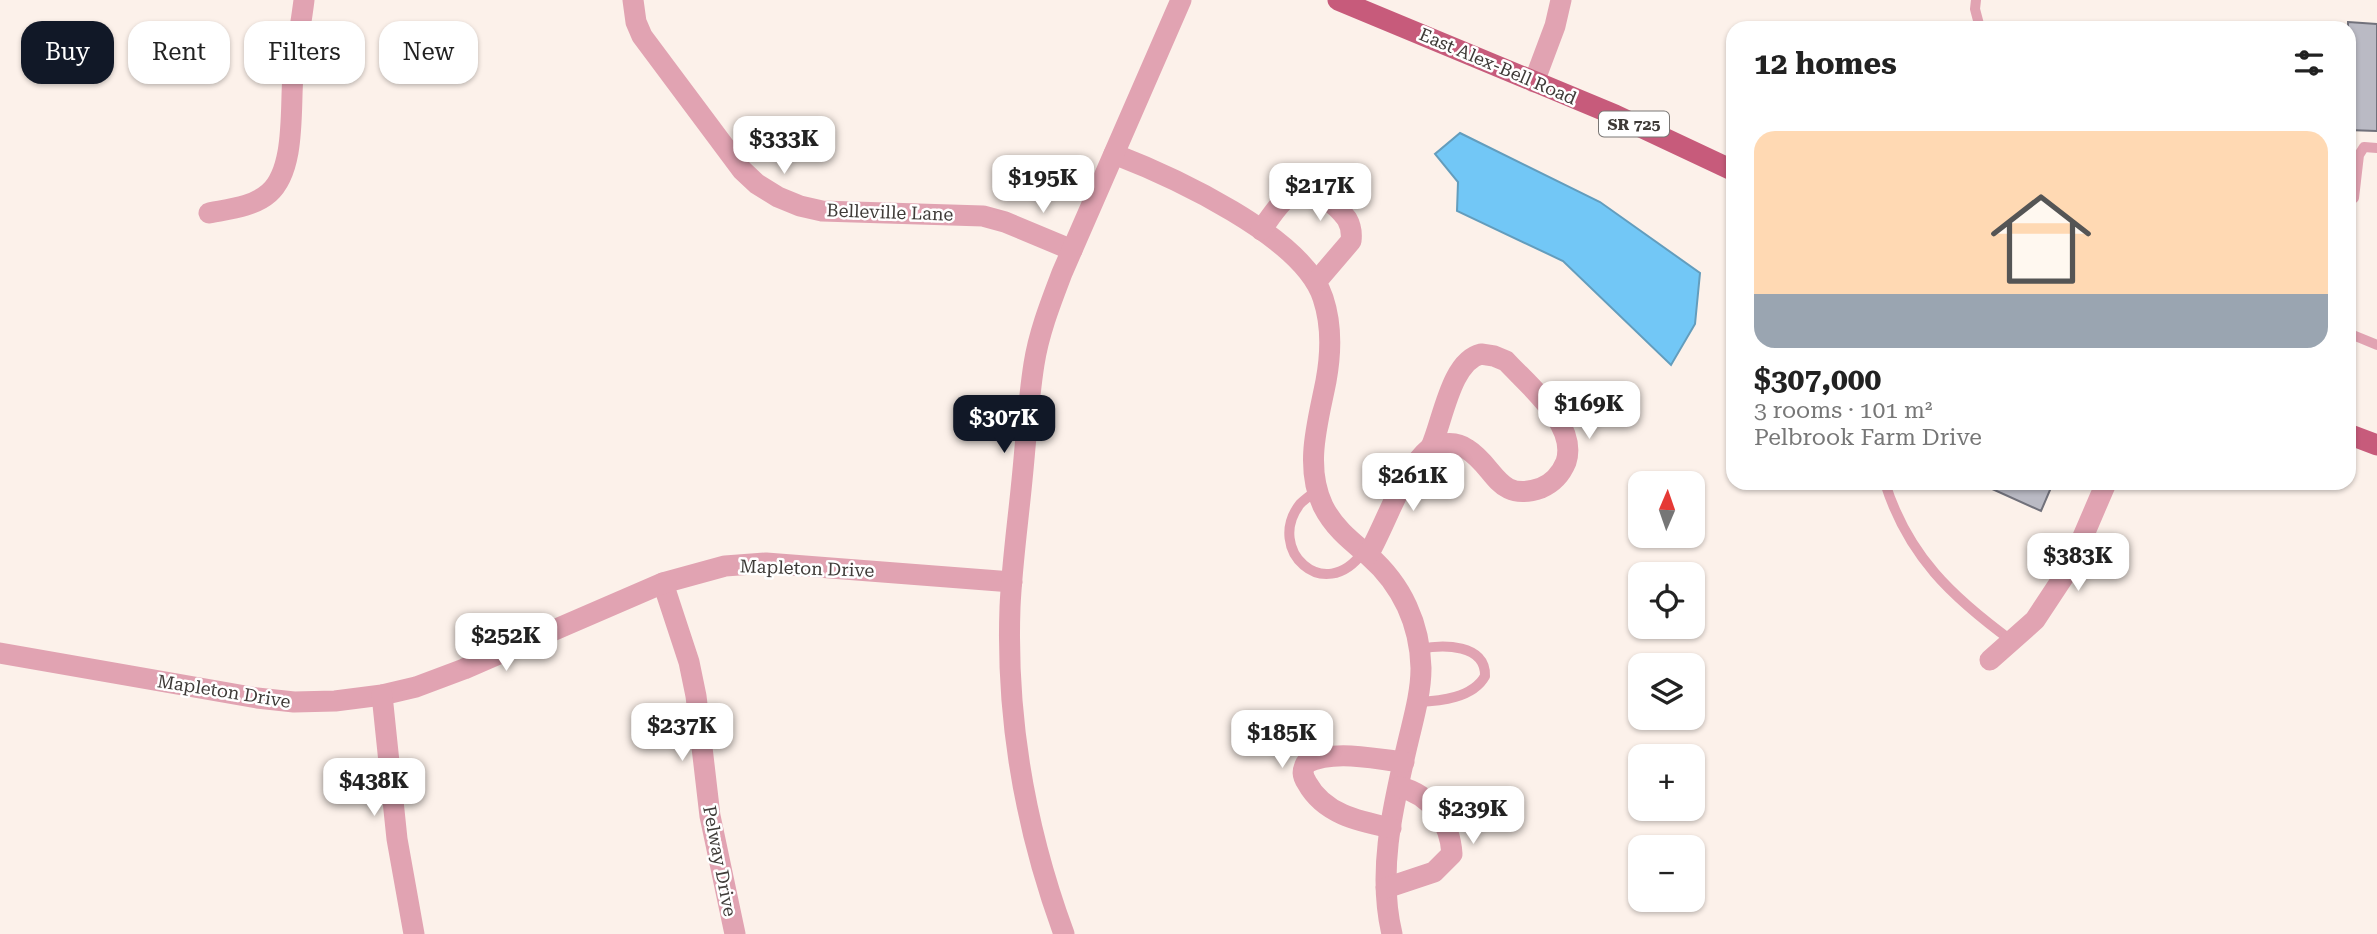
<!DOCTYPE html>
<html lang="en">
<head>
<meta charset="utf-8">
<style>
  body { margin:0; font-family:"Roboto Serif",serif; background:#f2f2f2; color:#222; height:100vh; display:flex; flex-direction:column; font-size:26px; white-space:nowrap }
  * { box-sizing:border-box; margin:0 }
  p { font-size:23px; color:#767676 }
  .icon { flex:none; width:38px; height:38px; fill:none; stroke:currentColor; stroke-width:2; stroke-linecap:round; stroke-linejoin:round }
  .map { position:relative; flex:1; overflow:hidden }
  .side { position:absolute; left:1726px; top:21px; width:630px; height:469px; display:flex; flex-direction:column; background:#fff; border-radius:21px; box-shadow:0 2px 5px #0004 }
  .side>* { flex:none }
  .top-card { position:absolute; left:21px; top:21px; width:665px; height:63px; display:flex; gap:14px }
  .needle { width:46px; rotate:2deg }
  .fabs { position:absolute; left:1628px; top:471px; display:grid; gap:14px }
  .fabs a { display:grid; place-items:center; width:77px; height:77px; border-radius:14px; background:#fff; box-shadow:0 2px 5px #0004; font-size:35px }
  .price { position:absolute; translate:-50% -60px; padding:0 16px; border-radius:14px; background:#fff; color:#222; font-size:23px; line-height:46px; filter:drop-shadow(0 2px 4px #0008) }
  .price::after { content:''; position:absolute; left:50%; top:42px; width:21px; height:16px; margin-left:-10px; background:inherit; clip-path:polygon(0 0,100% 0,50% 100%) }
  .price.current { background:#111827; color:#fff }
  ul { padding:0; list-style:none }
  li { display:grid; align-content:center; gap:14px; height:371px; padding:0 28px }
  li+li { border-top:2px solid #e0e0e0 }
  li span { display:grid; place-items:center; height:217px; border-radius:21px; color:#555 }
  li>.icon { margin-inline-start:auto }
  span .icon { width:126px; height:126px; fill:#fffc; stroke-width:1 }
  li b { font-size:30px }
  h2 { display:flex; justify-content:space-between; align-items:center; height:84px; padding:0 28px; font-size:30px }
  .pill { padding:0 24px; border-radius:21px; background:#fff; box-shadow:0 2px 5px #0004; font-size:24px; line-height:63px }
  .pill.current { background:#111827; color:#fff }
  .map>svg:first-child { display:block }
  .water { fill:#72c7f6; stroke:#639dbd; stroke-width:2 }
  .building { fill:#babac4; stroke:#71717b; stroke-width:2 }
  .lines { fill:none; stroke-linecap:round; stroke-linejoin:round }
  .lane { stroke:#e1a3b2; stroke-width:10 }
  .street { stroke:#e1a3b2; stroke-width:21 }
  .primary { stroke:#c75b7b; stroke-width:21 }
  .labels { text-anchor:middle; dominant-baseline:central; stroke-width:5; stroke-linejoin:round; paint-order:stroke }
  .shield { fill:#fff; stroke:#797674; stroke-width:2 }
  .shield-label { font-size:16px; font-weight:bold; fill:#3f3b38 }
  .street-label { font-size:18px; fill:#3f3b38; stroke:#fff }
</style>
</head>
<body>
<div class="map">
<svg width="2377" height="934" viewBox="0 0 2377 934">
  <rect width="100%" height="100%" fill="#fcf1ea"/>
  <polygon class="water" points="1460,133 1600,202 1700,273 1695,324 1671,365 1563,261 1457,211 1458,182 1435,154"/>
  <g class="building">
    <polygon points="2348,22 2377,24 2377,131 2348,130"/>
    <polygon points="1979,483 2053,483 2041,511"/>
  </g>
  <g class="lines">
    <g class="lane">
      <polyline points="1976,0 1975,9 1980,28"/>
      <polyline points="2348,203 2354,198 2359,155 2364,147 2377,148"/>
      <polyline points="2348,333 2377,345"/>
      <path d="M1885 483C1908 556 1952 597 2012 641"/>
      <path d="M1317 490C1311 495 1305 499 1300 504 1265 549 1324 606 1363 552"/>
      <path d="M1418 702C1440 701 1473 698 1485 676 1486 644 1443 644 1420 649"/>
    </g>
    <g class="street">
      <polyline points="633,0 636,22 642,36 742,170 757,184 778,197 800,206 822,211 983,216 1005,222 1072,250"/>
      <polyline points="1534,82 1555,26 1561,0"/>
      <path d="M1114 154C1171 176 1303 236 1323 298 1332 325 1331 354 1326 381 1318 422 1304 466 1323 506 1334 528 1351 541 1369 556 1402 585 1420 624 1421 668 1421 694 1413 720 1407 746 1393 807 1377 871 1392 934"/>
      <path d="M209 213C229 209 253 207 269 193 296 169 290 108 293 75 296 50 301 25 304 0"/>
      <path d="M1261 230C1271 217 1283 195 1300 191 1316 187 1338 207 1347 219 1351 226 1352 233 1351 241L1316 282"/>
      <path d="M1481 354 1494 356 1506 361C1529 386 1578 425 1566 462 1561 474 1553 483 1541 488 1497 503 1496 467 1467 449 1456 441 1444 443 1431 447 1443 420 1451 361 1481 354Z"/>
      <path d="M1368 555C1388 520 1401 472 1431 447"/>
      <polyline points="663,583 689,662 696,696 710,816 735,934"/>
      <polyline points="0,653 257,698 294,702 335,701 382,695 416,687 464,669 663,583 725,566 766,563 1012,582"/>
      <polyline points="1990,660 2035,620 2070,567 2106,483"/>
      <polyline points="382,695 397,839 414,934"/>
      <path d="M1391 828C1358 821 1324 814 1307 783 1302 775 1302 771 1306 763 1335 749 1373 759 1404 762"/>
      <path d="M1386 888 1434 872 1452 854C1450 822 1431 795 1400 787"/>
      <path d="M1064 934C1025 828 1006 719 1010 607 1012 564 1018 522 1022 480 1026 441 1028 402 1034 364 1039 332 1051 302 1062 273L1181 0"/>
    </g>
    <g class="primary">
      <polyline points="1338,0 1615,115 1732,170"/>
      <polyline points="2348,434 2377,445"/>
    </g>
  </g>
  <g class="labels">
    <rect class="shield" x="1599" y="111.5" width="70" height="25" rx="5"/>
    <g class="shield-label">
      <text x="1634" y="124">SR 725</text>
    </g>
    <g class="street-label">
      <text transform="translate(1498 66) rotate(23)">East Alex-Bell Road</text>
      <text transform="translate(890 212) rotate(2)">Belleville Lane</text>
      <text transform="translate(807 568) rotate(2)">Mapleton Drive</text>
      <text transform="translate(224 691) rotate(9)">Mapleton Drive</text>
      <text transform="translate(720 861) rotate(79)">Pelway Drive</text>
    </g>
  </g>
</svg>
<div class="fabs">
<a><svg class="needle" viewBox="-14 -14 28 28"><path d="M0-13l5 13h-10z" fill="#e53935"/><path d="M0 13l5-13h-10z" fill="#767676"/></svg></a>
<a><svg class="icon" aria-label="locate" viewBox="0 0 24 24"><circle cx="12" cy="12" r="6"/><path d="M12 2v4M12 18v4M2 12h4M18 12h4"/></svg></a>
<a><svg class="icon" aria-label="layers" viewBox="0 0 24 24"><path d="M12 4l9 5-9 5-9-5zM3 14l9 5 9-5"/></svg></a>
<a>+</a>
<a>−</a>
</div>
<b class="price" style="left:784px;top:176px">$333K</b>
<b class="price" style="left:1043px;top:215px">$195K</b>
<b class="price" style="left:1320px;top:223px">$217K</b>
<b class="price" style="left:1589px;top:441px">$169K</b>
<b class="price current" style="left:1004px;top:455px">$307K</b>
<b class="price" style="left:1413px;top:513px">$261K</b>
<b class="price" style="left:2078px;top:593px">$383K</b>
<b class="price" style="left:506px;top:673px">$252K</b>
<b class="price" style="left:682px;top:763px">$237K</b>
<b class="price" style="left:1282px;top:770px">$185K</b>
<b class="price" style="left:374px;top:818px">$438K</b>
<b class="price" style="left:1473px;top:846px">$239K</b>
<div class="top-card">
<a class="pill current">Buy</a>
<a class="pill">Rent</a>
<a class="pill">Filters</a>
<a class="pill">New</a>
</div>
<section class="side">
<h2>12 homes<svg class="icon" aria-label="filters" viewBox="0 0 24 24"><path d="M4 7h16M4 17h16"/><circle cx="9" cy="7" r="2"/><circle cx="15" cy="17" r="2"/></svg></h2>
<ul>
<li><span style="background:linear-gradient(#ffd9b3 75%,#9aa5b1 0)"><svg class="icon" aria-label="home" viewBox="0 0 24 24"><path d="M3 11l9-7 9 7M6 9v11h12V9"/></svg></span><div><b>$307,000</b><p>3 rooms · 101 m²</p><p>Pelbrook Farm Drive</p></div></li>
</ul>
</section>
</div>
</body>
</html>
